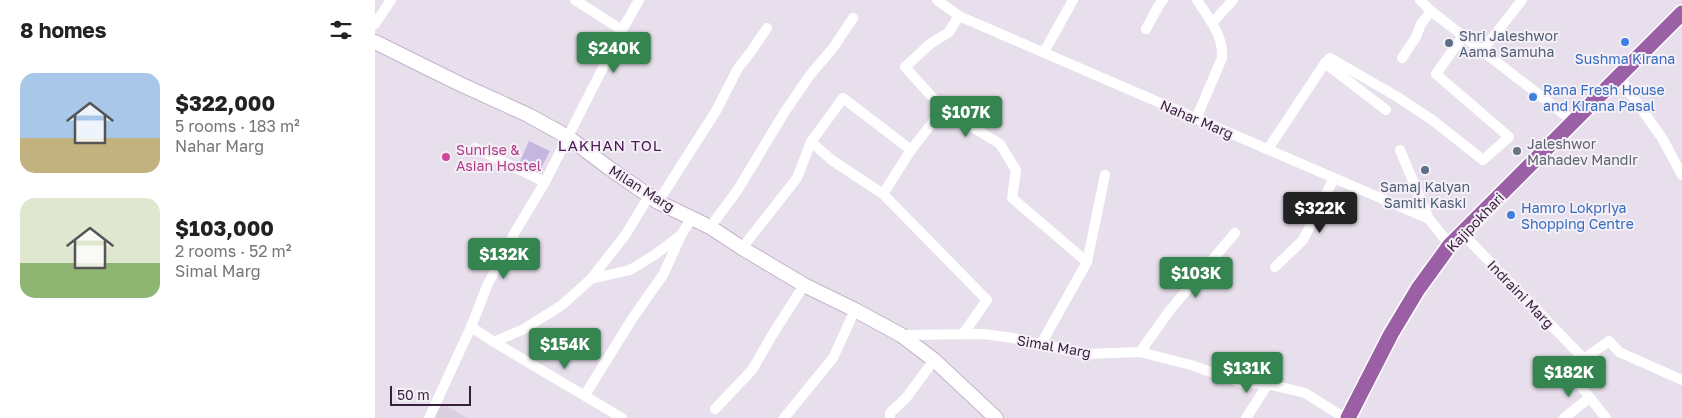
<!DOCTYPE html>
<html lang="en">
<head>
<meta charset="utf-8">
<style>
  body { margin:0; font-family:"Golos Text",sans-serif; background:#f2f2f2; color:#222; height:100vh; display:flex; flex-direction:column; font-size:19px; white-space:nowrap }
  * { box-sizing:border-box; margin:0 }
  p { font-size:16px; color:#767676 }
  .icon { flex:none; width:28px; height:28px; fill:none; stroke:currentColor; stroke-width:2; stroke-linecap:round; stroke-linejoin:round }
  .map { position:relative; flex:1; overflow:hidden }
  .drawer { display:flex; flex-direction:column; background:#fff; width:375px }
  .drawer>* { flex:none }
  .scale { position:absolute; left:15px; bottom:12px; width:81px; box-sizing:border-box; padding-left:5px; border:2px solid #391f3e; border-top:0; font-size:14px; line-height:18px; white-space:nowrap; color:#391f3e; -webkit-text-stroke:4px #f5f0f8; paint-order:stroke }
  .price { position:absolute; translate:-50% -42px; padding:0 11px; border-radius:5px; background:#348550; color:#fff; font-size:16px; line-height:32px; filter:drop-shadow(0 1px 2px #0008) }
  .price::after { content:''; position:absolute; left:50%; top:30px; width:15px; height:11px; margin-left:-8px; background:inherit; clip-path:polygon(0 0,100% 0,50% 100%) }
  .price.selected { background:#222; color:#fff }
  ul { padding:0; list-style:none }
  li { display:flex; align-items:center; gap:15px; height:125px; padding:0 20px }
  li span { display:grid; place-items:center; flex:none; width:140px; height:100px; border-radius:15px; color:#555 }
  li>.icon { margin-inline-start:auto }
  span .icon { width:60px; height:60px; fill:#fffc; stroke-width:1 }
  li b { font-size:21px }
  h2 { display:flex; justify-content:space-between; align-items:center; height:60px; padding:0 20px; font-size:21px }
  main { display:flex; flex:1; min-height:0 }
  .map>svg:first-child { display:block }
  .built { fill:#dbd0e0 }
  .green { fill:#c5b6e0 }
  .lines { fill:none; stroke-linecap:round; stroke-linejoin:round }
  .secondary-casing { stroke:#c6b2cd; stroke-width:16 }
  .primary-casing { stroke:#fff; stroke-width:18 }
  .street { stroke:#fff; stroke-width:10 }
  .secondary { stroke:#fff; stroke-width:14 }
  .primary { stroke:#9b5fa6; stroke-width:15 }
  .shop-dot { fill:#3f7fe0; stroke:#f5f0f8; stroke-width:2 }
  .service-dot { fill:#5c6f8a; stroke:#f5f0f8; stroke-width:2 }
  .worship-dot { fill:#6b7280; stroke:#f5f0f8; stroke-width:2 }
  .hotel-dot { fill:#d1479c; stroke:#f5f0f8; stroke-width:2 }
  .labels { text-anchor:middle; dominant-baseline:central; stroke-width:4; stroke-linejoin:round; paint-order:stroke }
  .service-label { font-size:14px; fill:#4e5e75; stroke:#f5f0f8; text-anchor:start }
  .shop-label { font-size:14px; fill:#366cbe; stroke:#f5f0f8; text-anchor:start }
  .street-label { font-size:14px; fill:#391f3e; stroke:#f5f0f8 }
  .worship-label { font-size:14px; fill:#5b616d; stroke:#f5f0f8; text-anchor:start }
  .hotel-label { font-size:14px; fill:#b23c85; stroke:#f5f0f8; text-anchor:start }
  .neighbourhood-label { font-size:15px; letter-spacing:1px; fill:#4a1952; stroke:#f5f0f8 }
</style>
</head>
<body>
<main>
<section class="drawer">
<h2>8 homes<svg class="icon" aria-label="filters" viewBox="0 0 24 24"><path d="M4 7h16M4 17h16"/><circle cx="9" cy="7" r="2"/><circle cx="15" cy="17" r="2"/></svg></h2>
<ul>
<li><span style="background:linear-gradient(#a9c7e8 65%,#c2b280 0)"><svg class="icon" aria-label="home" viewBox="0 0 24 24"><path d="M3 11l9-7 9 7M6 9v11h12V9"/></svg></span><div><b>$322,000</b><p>5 rooms · 183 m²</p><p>Nahar Marg</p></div></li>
<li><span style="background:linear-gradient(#dfe7d0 65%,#8fb573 0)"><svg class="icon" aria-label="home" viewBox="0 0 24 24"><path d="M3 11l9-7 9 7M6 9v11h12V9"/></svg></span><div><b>$103,000</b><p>2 rooms · 52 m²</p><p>Simal Marg</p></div></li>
</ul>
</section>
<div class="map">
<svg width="1307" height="418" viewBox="0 0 1307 418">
  <rect width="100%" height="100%" fill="#e8dfec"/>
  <polygon class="built" points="67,403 92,418 59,418"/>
  <polygon class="green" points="154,141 175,151 163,174 144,164"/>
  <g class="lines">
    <defs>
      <polyline id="secondary" points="0,42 85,84 153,115 193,137 234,168 283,202 335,227 367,248 429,285 480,310 526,335 559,360 621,418"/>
      <polyline id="primary" points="973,418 1016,334 1043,289 1075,245 1307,13"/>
    </defs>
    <use href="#secondary" class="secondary-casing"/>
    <use href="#primary" class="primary-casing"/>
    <g class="street">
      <polyline points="200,0 247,30"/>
      <polyline points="562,0 584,16 1054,219 1075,245"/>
      <polyline points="1045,0 1056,11 1199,122"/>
      <polyline points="584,16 574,32 555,44 530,67 568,109 625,144 641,170 637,198 712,262"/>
      <polyline points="837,23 858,0"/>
      <polyline points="0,24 16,0"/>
      <polyline points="771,29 784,5 788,0"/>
      <polyline points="1107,51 1147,0"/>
      <polyline points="669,52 698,0"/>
      <polyline points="1027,58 1041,37 1046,24 1056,11"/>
      <polyline points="950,63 955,58 1021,96 1056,119 1108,160 1134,137 1061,74 1088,36"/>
      <polyline points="1244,77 1287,138 1307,175"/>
      <path d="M821 119 847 58C849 36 833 17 822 0"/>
      <polyline points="436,142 458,161 508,194 536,150 568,109"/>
      <polyline points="100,148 170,182"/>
      <polyline points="893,149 950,63 1011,110"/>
      <polyline points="1025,150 1054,219"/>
      <polyline points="508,194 612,300 588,334"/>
      <polyline points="283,202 341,111 363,68 375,53 392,28"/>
      <polyline points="335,227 362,191 409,113 435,75 458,48 478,18"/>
      <polyline points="1087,233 1209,359"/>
      <polyline points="367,248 422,178 436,142 468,98 536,150"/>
      <polyline points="900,267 928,240 959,178"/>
      <polyline points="216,279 251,234 274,196"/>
      <polyline points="96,327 119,342 149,329 187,305 216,279 255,270 281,254 306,235 317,218"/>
      <polyline points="526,335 609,334 638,338 710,354 765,352 816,365 867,383 893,384 930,393 970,418"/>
      <polyline points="119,342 247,418"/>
      <polyline points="666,344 712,262 730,175"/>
      <polyline points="765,352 795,310 860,233"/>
      <polyline points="210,395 257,319 288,275 305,238"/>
      <polyline points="340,409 377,370 396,337 429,285"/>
      <polyline points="54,418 96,327 112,286 140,232 170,182 247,30 264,0"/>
      <polyline points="409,418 458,358 480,310"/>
      <polyline points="515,418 515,413 531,398 559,360"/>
      <polyline points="871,418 893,384"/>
      <polyline points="1189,418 1214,398"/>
      <polyline points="1231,418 1194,371 1209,359 1234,341 1244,352 1307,380"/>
    </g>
    <use href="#secondary" class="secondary"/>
    <use href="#primary" class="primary"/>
  </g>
  <g class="shop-dot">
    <circle cx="1250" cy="42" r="5"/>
    <circle cx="1158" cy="97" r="5"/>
    <circle cx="1136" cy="215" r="5"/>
  </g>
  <g class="service-dot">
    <circle cx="1074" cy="43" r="5"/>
    <circle cx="1050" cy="170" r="5"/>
  </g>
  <circle class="worship-dot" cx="1142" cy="151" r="5"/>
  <circle class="hotel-dot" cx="71" cy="157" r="5"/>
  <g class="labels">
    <g class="service-label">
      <text x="1084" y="35">Shri Jaleshwor<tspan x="1084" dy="16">Aama Samuha</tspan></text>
      <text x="1050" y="186" text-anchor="middle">Samaj Kalyan<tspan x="1050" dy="16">Samiti Kaski</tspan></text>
    </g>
    <g class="shop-label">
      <text x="1250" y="58" text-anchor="middle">Sushma Kirana</text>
      <text x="1168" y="89">Rana Fresh House<tspan x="1168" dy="16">and Kirana Pasal</tspan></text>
      <text x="1146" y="207">Hamro Lokpriya<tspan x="1146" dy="16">Shopping Centre</tspan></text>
    </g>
    <g class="street-label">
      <text transform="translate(822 119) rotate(23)">Nahar Marg</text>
      <text transform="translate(267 188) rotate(32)">Milan Marg</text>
      <text transform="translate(1100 222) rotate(-46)">Kajipokhari</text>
      <text transform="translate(1146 294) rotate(46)">Indraini Marg</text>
      <text transform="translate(679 346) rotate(10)">Simal Marg</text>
    </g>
    <g class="worship-label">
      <text x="1152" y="143">Jaleshwor<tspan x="1152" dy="16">Mahadev Mandir</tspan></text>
    </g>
    <g class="hotel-label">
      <text x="81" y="149">Sunrise &amp;<tspan x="81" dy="16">Asian Hostel</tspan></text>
    </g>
    <g class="neighbourhood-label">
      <text x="235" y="145">LAKHAN TOL</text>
    </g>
  </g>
</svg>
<div class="scale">50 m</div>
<b class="price" style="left:239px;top:74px">$240K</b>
<b class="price" style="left:591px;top:138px">$107K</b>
<b class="price selected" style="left:945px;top:234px">$322K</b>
<b class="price" style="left:129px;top:280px">$132K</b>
<b class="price" style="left:821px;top:299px">$103K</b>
<b class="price" style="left:190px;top:370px">$154K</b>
<b class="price" style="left:872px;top:394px">$131K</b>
<b class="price" style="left:1194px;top:398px">$182K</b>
</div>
</main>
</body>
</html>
